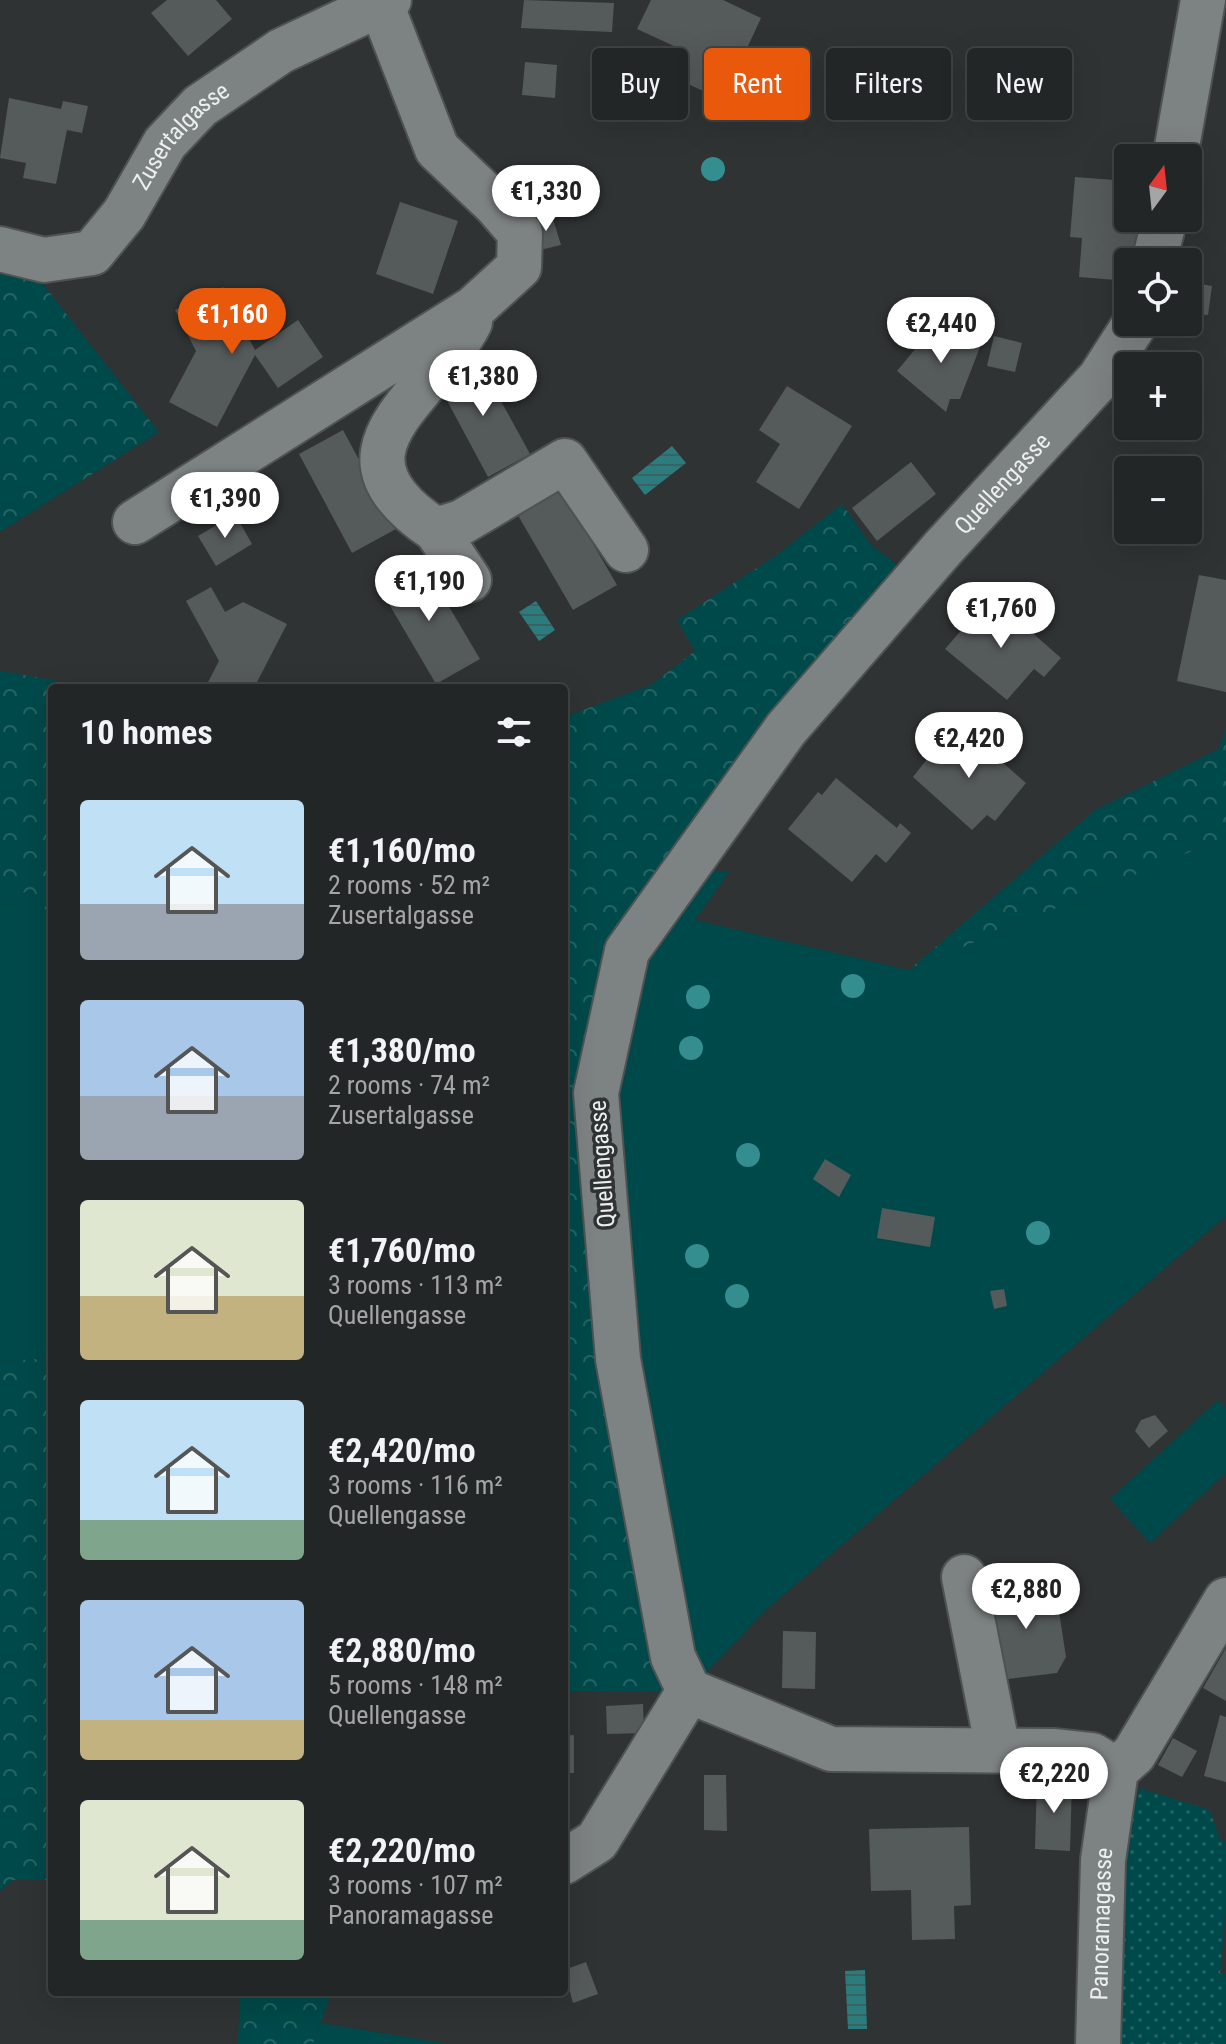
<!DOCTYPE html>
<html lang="en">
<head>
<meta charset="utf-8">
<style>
  body { margin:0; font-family:"Roboto Condensed",sans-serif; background:#2f3232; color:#f1f3f6; height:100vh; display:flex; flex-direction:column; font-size:30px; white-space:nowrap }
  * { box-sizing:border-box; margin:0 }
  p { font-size:26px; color:#a3a5a7 }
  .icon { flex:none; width:44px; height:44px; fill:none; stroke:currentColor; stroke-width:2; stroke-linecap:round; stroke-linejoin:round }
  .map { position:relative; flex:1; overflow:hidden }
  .sheet { position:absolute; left:48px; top:684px; width:520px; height:1312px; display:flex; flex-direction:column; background:#232626; border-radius:8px; box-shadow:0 8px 32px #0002,0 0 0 2px #404343 }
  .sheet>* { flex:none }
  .guide { position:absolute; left:592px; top:48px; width:514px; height:72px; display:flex; gap:16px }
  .needle { width:52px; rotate:15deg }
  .tools { position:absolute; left:1114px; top:144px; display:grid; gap:16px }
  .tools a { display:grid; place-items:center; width:88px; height:88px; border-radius:8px; background:#232626; box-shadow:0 8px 32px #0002,0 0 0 2px #404343; font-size:40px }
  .price { position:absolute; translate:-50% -68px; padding:0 18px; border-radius:28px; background:#fff; color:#222; font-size:26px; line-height:52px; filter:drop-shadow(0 2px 4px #0008) }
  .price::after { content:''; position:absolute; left:50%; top:48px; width:24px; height:18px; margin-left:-12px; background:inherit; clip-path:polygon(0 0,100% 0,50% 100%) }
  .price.current { background:#ea580c; color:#fff }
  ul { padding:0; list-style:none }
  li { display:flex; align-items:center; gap:24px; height:200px; padding:0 32px }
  li span { display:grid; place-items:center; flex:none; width:224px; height:160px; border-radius:8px; color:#555 }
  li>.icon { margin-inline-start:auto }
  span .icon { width:96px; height:96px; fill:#fffc; stroke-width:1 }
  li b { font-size:34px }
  h2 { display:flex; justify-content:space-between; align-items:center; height:96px; padding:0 32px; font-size:34px }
  .pill { padding:0 28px; border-radius:8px; background:#232626; box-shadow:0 8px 32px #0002,0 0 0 2px #404343; font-size:28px; line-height:72px }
  .pill.current { background:#ea580c; color:#fff }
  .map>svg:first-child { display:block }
  .grass { fill:url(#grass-dots) }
  .forest { fill:url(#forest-crowns) }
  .green { fill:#00494a }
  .water { fill:url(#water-rules) }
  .building { fill:#555a5a }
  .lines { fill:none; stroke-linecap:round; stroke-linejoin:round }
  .minor-casing { stroke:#4e5252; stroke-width:48 }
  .minor { stroke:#7d8282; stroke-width:44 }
  .tree { fill:#348e8f }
  .labels { text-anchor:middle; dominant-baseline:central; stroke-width:7; stroke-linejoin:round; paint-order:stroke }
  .street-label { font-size:24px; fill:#ecefef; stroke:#2f3333 }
</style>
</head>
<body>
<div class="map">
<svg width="1226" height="2044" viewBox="0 0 1226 2044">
  <defs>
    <pattern id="grass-dots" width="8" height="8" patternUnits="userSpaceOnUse" patternTransform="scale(2)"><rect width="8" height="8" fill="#00494a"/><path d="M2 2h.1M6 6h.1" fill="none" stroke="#256464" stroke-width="1.8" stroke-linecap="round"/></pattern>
    <pattern id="forest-crowns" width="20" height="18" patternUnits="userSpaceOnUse" patternTransform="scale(2)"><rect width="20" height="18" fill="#00494a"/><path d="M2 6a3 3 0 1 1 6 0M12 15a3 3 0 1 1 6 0" fill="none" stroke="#256464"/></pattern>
    <pattern id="water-rules" width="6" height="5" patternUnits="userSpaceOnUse" patternTransform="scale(2)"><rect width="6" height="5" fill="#2c7c7d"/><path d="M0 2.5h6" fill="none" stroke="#3a6262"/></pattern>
  </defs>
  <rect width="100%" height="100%" fill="#2f3333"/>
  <polygon class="grass" points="1139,1788 1210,1810 1220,1840 1226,1842 1226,1910 1220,1973 1226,1974 1226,2044 1119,2044 1123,1859"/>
  <g class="forest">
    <polygon points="0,255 24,260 159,432 0,532"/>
    <polygon points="842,504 871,545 911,575 677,861 668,1691 564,1691 564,717 651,685 695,651 677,620 774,557"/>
    <polygon points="0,671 100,688 52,688 52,917 29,891 0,901"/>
    <polygon points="1226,728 1226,837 909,970 1095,810 1219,749"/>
    <polygon points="52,1358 52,1880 13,1880 0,1891 0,1361"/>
    <polygon points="240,1992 332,1992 313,2044 238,2044"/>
  </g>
  <g class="green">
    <polygon points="1226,837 1226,1216 766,1610 689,1691 596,1093 627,951 686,868 729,872 695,920 909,970"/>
    <polygon points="29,891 52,917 52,1358 0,1361 0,901"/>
    <polygon points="1218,1400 1226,1408 1226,1473 1150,1543 1110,1499"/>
    <polygon points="321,2023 449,2044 313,2044"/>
  </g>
  <g class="water">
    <polygon points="672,446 686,463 645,495 632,478"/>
    <polygon points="536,601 555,630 539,641 519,612"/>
    <polygon points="865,1970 867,2029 848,2029 845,1971"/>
  </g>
  <g class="building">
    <polygon points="167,0 216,0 232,19 188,56 151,13"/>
    <polygon points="524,0 614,3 612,32 521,28"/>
    <polygon points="651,0 723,0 761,18 723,100 677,79 689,53 637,29"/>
    <polygon points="525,62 557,65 555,98 522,95"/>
    <polygon points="9,98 61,109 63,101 88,106 82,133 67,130 56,184 23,178 26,163 0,158"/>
    <polygon points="1075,177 1128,181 1128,218 1140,218 1137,262 1128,262 1128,281 1079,277 1082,238 1070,237"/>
    <polygon points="400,202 458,221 433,294 376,274"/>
    <polygon points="552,216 561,245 540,250 531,220"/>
    <polygon points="1188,282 1212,286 1208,315 1188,313"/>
    <polygon points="223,287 255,350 298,320 323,357 278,388 255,355 217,427 169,402 196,351 175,310"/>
    <polygon points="940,319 963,339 980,347 960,399 950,399 946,412 897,371"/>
    <polygon points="994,336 1022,343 1015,372 987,366"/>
    <polygon points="478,359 530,454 488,477 437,382"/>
    <polygon points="787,386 852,426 799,509 756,482 780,444 759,430"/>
    <polygon points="343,430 396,529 352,553 299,454"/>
    <polygon points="911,462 936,494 877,541 852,508"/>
    <polygon points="560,487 617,585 573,610 516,512"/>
    <polygon points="235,514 252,544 216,566 198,536"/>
    <polygon points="422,561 480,659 436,684 379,587"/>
    <polygon points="1199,575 1226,580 1226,692 1177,681"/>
    <polygon points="211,587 225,612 243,602 287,624 254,688 205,688 219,661 186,601"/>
    <polygon points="995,600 1061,658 1044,677 1034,669 1007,700 945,649 977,612 982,615"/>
    <polygon points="963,728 1026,783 995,821 987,815 972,830 913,777 942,740 947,745"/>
    <polygon points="836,778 897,828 900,823 911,833 886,863 876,854 852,882 788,829 818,792 822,795"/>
    <polygon points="825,1159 851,1175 839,1197 813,1179"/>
    <polygon points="882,1208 935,1217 930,1247 877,1238"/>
    <polygon points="1004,1289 1007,1306 994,1309 990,1291"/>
    <polygon points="1155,1415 1168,1431 1149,1448 1135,1431 1141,1420"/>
    <polygon points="1041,1582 1057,1598 1066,1657 1057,1673 1008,1679 994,1670 987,1608 1002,1586"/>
    <polygon points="783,1631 816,1632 815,1689 782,1688"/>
    <polygon points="1226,1648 1226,1701 1203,1688"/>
    <polygon points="643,1704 644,1733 607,1734 606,1706"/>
    <polygon points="1220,1715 1226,1717 1226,1782 1204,1776"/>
    <polygon points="574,1735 574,1773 564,1773 564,1736"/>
    <polygon points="1173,1738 1197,1751 1182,1777 1158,1765"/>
    <polygon points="704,1775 726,1775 727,1831 704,1830"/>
    <polygon points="1037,1780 1072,1781 1070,1851 1035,1849"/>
    <polygon points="969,1827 971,1905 954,1906 955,1939 912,1940 911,1890 871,1891 869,1829"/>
    <polygon points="586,1962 598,1994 573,2003 564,1970"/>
  </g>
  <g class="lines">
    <defs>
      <g id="minor">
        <polyline points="1175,158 1203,0"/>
        <path id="s1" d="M0 249 44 260 92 253 124 214 165 143 200 106 281 51 389 0"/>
        <polyline points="1154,262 1165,218"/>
        <path d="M470 322C431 399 315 451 436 530L462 522 565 461 626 550"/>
        <polyline points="135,522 474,308 519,267 520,233 495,204 437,149 381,4"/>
        <polyline points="436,530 469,580"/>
        <polyline points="964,1577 998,1750"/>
        <path id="s2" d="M1116 1770 1092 1755 1055 1751 831 1749 689 1691 673 1657 618 1359 596 1093 627 951 786 729 943 548 1100 378 1136 322"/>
        <polyline points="564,1862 597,1841 689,1691"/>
        <path id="s3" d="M1098 2044 1103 1860 1116 1770 1134 1754 1226 1600"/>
      </g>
    </defs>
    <use href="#minor" class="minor-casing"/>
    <use href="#minor" class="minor"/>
  </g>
  <g class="tree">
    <circle cx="713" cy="169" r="12"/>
    <circle cx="853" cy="986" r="12"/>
    <circle cx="698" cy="997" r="12"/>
    <circle cx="691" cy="1048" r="12"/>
    <circle cx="748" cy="1155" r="12"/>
    <circle cx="1038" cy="1233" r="12"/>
    <circle cx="697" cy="1256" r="12"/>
    <circle cx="737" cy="1296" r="12"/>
  </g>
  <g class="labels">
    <g class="street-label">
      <text stroke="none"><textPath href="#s1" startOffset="242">Zusertalgasse</textPath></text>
      <text stroke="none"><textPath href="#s2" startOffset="1796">Quellengasse</textPath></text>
      <text transform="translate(602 1164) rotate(-94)">Quellengasse</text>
      <text stroke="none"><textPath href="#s3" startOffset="120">Panoramagasse</textPath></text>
    </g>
  </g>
</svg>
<div class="tools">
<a><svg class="needle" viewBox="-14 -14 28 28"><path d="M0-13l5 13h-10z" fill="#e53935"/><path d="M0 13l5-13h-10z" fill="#a3a5a7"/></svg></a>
<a><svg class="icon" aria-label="locate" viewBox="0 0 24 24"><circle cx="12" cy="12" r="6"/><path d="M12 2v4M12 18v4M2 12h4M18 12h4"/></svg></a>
<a>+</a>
<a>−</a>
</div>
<b class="price" style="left:546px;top:233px">€1,330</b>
<b class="price current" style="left:232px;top:356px">€1,160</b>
<b class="price" style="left:941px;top:365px">€2,440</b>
<b class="price" style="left:483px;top:418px">€1,380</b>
<b class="price" style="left:225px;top:540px">€1,390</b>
<b class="price" style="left:429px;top:623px">€1,190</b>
<b class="price" style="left:1001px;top:650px">€1,760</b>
<b class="price" style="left:969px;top:780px">€2,420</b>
<b class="price" style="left:1026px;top:1631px">€2,880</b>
<b class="price" style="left:1054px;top:1815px">€2,220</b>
<div class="guide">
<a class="pill">Buy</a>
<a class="pill current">Rent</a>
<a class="pill">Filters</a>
<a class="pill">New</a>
</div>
<section class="sheet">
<h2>10 homes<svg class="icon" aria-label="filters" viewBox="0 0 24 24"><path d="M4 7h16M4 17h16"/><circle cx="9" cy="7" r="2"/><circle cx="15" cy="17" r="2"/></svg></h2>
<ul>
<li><span style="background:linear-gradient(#bfe0f5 65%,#9aa5b1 0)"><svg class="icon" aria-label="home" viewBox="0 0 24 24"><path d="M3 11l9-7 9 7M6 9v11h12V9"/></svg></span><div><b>€1,160/mo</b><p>2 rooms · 52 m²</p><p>Zusertalgasse</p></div></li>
<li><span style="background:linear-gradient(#a9c7e8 60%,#9aa5b1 0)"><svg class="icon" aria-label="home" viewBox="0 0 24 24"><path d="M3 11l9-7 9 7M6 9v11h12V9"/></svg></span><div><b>€1,380/mo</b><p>2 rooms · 74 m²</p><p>Zusertalgasse</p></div></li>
<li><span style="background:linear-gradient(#dfe7d0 60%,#c2b280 0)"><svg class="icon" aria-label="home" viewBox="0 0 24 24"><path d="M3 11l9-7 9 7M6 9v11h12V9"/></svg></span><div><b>€1,760/mo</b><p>3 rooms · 113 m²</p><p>Quellengasse</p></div></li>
<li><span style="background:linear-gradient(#bfe0f5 75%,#7fa58c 0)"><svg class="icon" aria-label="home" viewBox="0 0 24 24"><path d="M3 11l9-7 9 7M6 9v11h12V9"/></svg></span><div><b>€2,420/mo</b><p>3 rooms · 116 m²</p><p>Quellengasse</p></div></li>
<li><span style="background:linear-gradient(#a9c7e8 75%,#c2b280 0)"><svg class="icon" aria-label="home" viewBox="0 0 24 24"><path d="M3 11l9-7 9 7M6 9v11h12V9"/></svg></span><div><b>€2,880/mo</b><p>5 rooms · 148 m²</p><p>Quellengasse</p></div></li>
<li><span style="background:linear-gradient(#dfe7d0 75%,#7fa58c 0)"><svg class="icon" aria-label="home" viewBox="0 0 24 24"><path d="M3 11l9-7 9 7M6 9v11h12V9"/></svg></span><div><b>€2,220/mo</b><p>3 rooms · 107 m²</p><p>Panoramagasse</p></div></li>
</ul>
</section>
</div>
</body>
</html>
